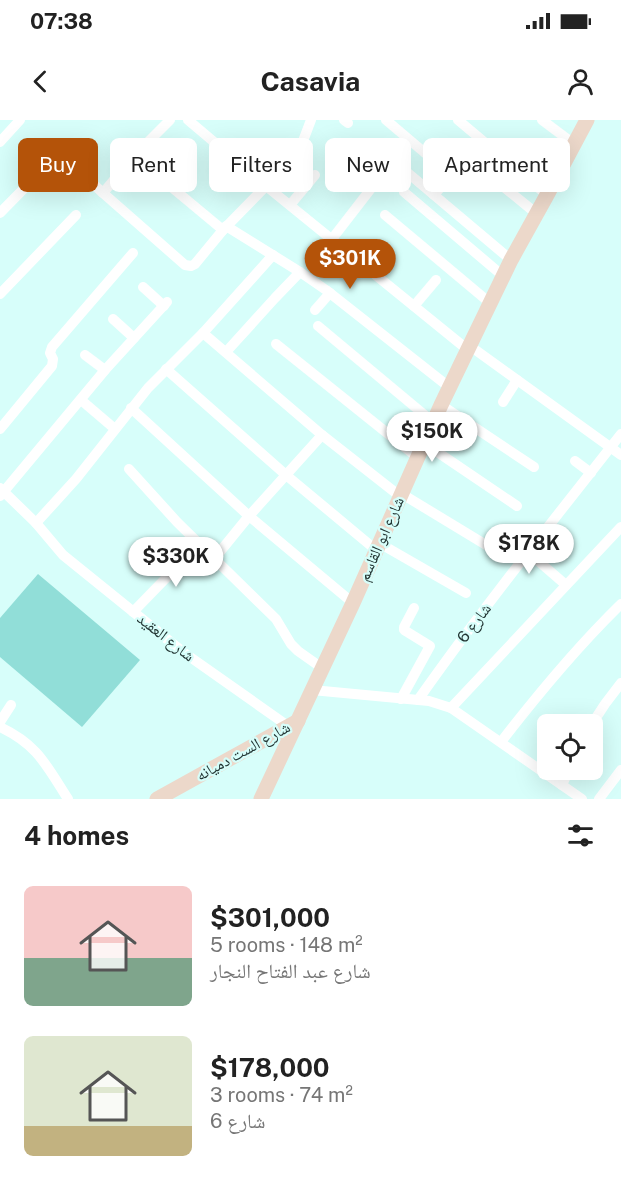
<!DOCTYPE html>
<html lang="en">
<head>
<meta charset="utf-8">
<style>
  body { margin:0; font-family:"Public Sans","Noto Naskh Arabic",sans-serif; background:#f2f2f2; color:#222; height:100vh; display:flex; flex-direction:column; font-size:22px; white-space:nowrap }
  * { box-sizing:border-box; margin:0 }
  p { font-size:20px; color:#767676 }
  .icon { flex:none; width:33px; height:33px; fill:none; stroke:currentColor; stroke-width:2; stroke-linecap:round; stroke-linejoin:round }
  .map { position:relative; height:679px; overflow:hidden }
  .drawer { display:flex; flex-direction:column; background:#fff; flex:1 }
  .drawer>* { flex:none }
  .hud { position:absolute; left:18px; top:18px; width:585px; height:54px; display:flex; gap:12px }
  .fabs { position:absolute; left:537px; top:594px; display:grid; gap:12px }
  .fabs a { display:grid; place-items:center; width:66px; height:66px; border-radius:9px; background:#fff; box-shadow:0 6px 24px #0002; font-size:30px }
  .price { position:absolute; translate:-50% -51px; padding:0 14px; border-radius:21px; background:#fff; color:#222; font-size:20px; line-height:39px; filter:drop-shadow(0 2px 3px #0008) }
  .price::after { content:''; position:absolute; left:50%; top:36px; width:18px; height:14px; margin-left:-9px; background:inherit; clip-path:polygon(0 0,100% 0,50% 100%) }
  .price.active { background:#b45309; color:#fff }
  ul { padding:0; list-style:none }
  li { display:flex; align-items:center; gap:18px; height:150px; padding:0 24px }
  li span { display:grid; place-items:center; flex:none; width:168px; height:120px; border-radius:9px; color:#555 }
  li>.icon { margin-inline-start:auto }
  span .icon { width:72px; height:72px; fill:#fffc; stroke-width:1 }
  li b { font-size:26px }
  h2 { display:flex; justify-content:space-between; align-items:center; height:72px; padding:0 24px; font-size:26px }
  .tag { padding:0 21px; border-radius:9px; background:#fff; box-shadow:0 6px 24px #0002; font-size:21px; line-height:54px }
  .tag.active { background:#b45309; color:#fff }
  .status { display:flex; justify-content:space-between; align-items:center; height:42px; padding:0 30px; background:#fff; direction:ltr }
  .status svg { height:16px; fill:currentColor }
  header { display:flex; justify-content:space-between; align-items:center; height:78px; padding:0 24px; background:#fff; font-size:27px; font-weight:700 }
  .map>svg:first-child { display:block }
  .green { fill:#91ded8 }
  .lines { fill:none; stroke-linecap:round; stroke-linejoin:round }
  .street { stroke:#fff; stroke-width:10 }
  .secondary { stroke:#ecd8ca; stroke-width:15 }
  .labels { text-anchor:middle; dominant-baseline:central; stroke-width:4.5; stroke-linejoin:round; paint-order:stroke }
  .street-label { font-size:16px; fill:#243735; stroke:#d7fefa }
</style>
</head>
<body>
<div class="status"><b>07:38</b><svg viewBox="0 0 49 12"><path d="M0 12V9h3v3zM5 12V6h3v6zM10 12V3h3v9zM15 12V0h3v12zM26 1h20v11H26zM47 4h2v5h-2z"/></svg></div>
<header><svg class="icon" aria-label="back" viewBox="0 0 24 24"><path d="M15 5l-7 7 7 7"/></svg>Casavia<svg class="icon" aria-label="person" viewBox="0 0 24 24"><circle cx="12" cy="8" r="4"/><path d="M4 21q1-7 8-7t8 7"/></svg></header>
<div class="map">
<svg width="621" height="679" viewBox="0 0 621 679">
  <rect width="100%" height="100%" fill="#d7fefa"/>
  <polygon class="green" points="38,454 140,540 82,607 0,537 0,498"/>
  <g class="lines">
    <g class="street">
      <polyline points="188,0 266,66 468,230"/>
      <polyline points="344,0 348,3"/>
      <polyline points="386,0 451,55"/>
      <polyline points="458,0 547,75"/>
      <polyline points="542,0 574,24"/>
      <polyline points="303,21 311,0"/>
      <polyline points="0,22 20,0"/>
      <polyline points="134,36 223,110"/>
      <polyline points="354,47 369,27"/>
      <polyline points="402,48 511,140"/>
      <polyline points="404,72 503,156"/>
      <polyline points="103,73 134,36 170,0"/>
      <polyline points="434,75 466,37 467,37 537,94"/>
      <polyline points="290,85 315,55"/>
      <polyline points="0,93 55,37 60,35 63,36 103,73 185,145 191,146 195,144 223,110 266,66"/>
      <polyline points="385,95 490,183"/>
      <polyline points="226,106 300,152 326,170 449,267"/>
      <polyline points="332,119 373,66 371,62 338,33"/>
      <polyline points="373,152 388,135"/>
      <polyline points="143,167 164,186"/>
      <polyline points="0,174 76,95"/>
      <polyline points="414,186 436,160"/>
      <polyline points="315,190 330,173"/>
      <polyline points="113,199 134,218"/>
      <polyline points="318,206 433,302"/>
      <polyline points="203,213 322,315 401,377"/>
      <polyline points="276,224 417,337"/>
      <polyline points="470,226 621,335"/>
      <polyline points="226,232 275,178 300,152"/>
      <polyline points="85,235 105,250"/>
      <polyline points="166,249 286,355 376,430"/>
      <polyline points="81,280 115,309"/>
      <polyline points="503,282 517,260"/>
      <polyline points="441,285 534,347"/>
      <polyline points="131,288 249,396 353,483"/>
      <polyline points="0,309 52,246 53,239 50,233 52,227 133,133"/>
      <polyline points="424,323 517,386"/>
      <polyline points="575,341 591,353"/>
      <polyline points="129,349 177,402 276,499 291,524 298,531 322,548"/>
      <polyline points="0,368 36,403 63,435 183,532 288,606"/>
      <polyline points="402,374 496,431"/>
      <polyline points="0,376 105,250 167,182"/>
      <polyline points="36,403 76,359 148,268 203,213 273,135"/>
      <polyline points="379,423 466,473"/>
      <polyline points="529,433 566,465"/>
      <polyline points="214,439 249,396 322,315"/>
      <polyline points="133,492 199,424"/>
      <polyline points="312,570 429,581 451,588 582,679"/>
      <polyline points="401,579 430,526 404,510 404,507 414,488"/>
      <path d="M418 580C482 489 552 402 621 314"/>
      <polyline points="451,588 621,407"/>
      <polyline points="0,602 11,585"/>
      <polyline points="592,604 605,584 621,563"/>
      <path d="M0 607C38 625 46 645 68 679"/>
      <path d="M501 622C538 574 577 527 621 484"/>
      <polyline points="562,665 569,650"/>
      <polyline points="599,679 621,650"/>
    </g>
    <g class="secondary">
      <polyline points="157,679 298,601"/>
      <polyline points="261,679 353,483 441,285 511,140 547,75 587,0"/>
    </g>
  </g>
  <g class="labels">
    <g class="street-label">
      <text transform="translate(381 419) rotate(-66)">شارع ابو القاسم</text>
      <text transform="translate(474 503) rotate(-53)">شارع 6</text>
      <text transform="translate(166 517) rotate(38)">شارع العقيد</text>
      <text transform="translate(243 631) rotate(-29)">شارع الست دميانه</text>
    </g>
  </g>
</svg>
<div class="fabs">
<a><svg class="icon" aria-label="locate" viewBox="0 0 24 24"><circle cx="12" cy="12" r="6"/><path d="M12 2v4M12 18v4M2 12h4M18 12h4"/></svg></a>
</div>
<b class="price active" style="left:350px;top:170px">$301K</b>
<b class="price" style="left:432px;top:343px">$150K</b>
<b class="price" style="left:529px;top:455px">$178K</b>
<b class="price" style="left:176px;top:468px">$330K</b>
<div class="hud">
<a class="tag active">Buy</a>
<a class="tag">Rent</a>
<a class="tag">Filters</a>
<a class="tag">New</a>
<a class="tag">Apartment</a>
</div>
</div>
<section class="drawer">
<h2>4 homes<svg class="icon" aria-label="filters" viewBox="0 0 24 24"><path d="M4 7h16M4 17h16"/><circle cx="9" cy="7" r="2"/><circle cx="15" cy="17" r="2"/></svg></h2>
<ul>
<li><span style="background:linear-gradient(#f6c9c9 60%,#7fa58c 0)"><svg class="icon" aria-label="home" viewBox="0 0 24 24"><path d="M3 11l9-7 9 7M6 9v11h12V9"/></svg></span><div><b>$301,000</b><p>5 rooms · 148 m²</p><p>شارع عبد الفتاح النجار</p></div></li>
<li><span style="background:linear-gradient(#dfe7d0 75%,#c2b280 0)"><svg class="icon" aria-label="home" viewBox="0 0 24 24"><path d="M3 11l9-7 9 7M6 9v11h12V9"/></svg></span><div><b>$178,000</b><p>3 rooms · 74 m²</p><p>شارع 6</p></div></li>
</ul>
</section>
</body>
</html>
